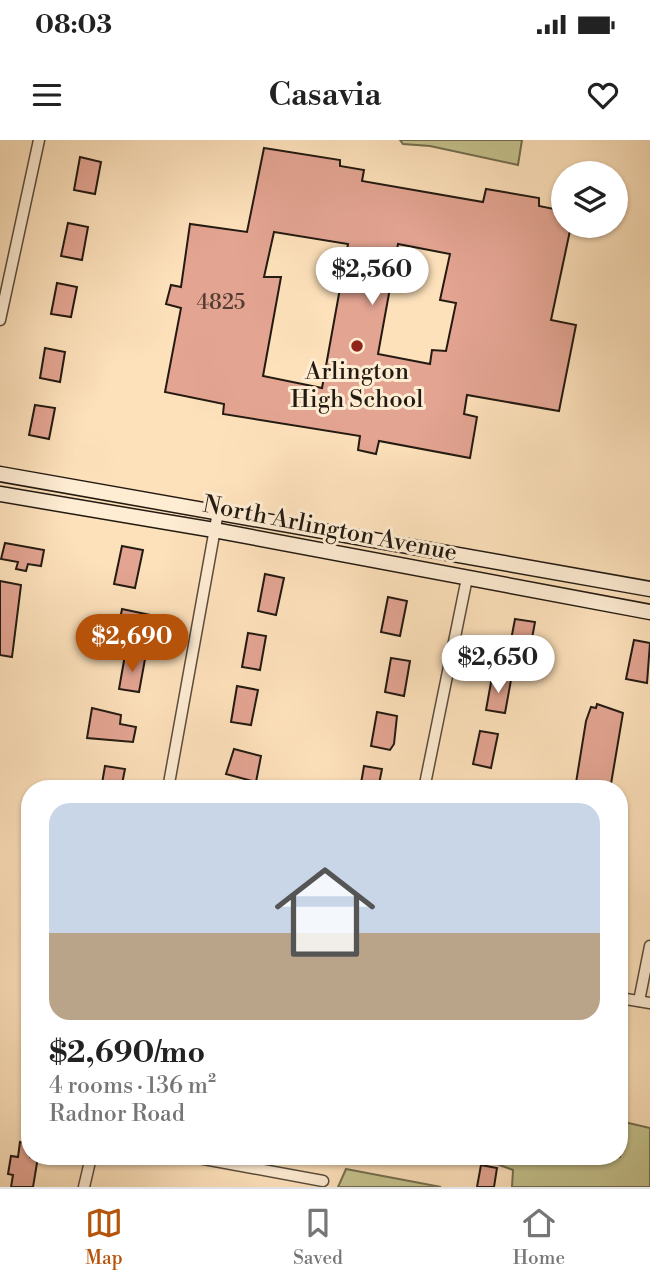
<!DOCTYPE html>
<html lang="en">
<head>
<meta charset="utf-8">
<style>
  body { margin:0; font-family:"Libre Bodoni",serif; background:#f2f2f2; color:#222; height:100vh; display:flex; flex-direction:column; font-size:26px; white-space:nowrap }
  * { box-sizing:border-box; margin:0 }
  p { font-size:23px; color:#767676 }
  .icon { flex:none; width:38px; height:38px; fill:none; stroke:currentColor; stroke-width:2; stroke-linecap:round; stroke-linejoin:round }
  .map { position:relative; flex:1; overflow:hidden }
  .panel { position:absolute; left:21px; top:640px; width:607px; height:385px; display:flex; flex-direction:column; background:#fff; border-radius:28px; box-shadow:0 2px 5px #0004 }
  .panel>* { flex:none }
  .tools { position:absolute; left:551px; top:21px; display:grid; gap:14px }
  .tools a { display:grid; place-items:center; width:77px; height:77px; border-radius:50%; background:#fff; box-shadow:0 2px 5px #0004; font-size:35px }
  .price { position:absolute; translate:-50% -60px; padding:0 16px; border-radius:24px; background:#fff; color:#222; font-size:23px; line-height:46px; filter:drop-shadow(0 2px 4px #0008) }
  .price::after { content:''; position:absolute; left:50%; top:42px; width:21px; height:16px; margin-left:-10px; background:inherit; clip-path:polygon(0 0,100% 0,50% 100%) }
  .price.on { background:#b45309; color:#fff }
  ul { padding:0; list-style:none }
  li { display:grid; align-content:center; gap:14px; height:371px; padding:0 28px }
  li+li { border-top:2px solid #e0e0e0 }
  li span { display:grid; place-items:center; height:217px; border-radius:21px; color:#555 }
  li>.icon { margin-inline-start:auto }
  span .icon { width:126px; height:126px; fill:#fffc; stroke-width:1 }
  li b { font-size:30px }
  .status { display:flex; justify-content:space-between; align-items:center; height:49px; padding:0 35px; background:#fff; direction:ltr }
  .status svg { height:19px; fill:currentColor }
  header { display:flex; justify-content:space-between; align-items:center; height:91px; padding:0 28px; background:#fff; font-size:32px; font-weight:600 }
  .menu { display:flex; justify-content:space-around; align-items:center; height:98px; border-top:2px solid #e0e0e0; background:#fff; font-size:19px; color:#767676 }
  .menu a { display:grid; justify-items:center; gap:4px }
  .menu .on { color:#b45309 }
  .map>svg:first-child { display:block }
  .green { fill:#c4c28d; stroke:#746e4f; stroke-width:2 }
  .building { fill:#e3a492; stroke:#231a11; stroke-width:2; fill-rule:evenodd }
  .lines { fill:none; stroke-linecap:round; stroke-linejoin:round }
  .street-casing { stroke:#5a4c3c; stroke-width:13 }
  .secondary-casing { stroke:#231a11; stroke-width:17 }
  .street { stroke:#feecd3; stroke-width:10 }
  .secondary { stroke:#feecd3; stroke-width:14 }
  .poi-dot { fill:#8f2418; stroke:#feecd3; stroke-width:2.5 }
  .labels { text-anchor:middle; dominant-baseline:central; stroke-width:6; stroke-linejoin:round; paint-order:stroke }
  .number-label { font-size:21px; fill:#533c31 }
  .poi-label { font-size:24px; fill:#231a11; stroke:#feecd3 }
  .street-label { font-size:24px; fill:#231a11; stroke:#feecd3 }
</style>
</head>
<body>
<div class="status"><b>08:03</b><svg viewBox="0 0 49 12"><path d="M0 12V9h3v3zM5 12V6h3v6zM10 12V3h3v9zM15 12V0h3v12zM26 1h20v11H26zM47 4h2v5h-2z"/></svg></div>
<header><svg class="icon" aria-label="menu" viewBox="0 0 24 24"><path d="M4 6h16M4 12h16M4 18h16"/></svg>Casavia<svg class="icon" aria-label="heart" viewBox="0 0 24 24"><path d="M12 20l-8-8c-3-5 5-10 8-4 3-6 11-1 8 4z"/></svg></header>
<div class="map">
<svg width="650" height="1047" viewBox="0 0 650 1047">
  <rect width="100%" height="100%" fill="#fde1bb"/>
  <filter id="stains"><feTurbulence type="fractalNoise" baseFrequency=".00286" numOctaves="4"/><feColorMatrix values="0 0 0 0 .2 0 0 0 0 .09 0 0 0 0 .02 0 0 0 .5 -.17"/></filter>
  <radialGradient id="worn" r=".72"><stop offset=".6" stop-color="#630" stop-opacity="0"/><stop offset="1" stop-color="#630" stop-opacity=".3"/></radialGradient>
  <g class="green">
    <polygon points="400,0 522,0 518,25 430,6 403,4"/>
    <polygon points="620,981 650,988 650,1047 512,1047 513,1030 478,1017 620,1017"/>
    <polygon points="346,1029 441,1047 338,1047"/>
  </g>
  <g class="building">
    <path d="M264 8 340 20V26L364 30 362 41 483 62 486 49 539 58V66L564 71V86H571L551 180 576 185 559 271 467 255 464 274 477 277 470 318 379 301 376 314 358 310 360 296 223 274 224 264 165 252 181 168 166 164 171 145 181 147 190 84 247 92ZM274 92 348 104 322 248 263 236 281 137H264ZM398 104 450 114 440 160 456 163 446 211 432 210 430 224 378 214Z"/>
    <polygon points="80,17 101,22 95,54 74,50"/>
    <polygon points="68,83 88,87 82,120 61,116"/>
    <polygon points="57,143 77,147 71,177 51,174"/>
    <polygon points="45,208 65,212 60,242 40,238"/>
    <polygon points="35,265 55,268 49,299 29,295"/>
    <polygon points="5,403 44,410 41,426 28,424 26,431 16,429 18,422 1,419"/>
    <polygon points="122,406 143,410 135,448 114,444"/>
    <polygon points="265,434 284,438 276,475 258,471"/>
    <polygon points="0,441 21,445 12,517 0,515"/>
    <polygon points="388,457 407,461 400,496 381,492"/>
    <polygon points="122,469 160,477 156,497 118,490"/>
    <polygon points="515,479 535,482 528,520 508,516"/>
    <polygon points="248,493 266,496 260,530 242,527"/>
    <polygon points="634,500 650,503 647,543 626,539"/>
    <polygon points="125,515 145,519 139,552 119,549"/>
    <polygon points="391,518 410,521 404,556 385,552"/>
    <polygon points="492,537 511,540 505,573 486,570"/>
    <polygon points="237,546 258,550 251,585 231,582"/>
    <polygon points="597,564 623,573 611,644 608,649 575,649 586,581 591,567 596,568"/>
    <polygon points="92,568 121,575 120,584 136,587 133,602 87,598"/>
    <polygon points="377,572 397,576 394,604 390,610 371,606"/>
    <polygon points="480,591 498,594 491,628 473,624"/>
    <polygon points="234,609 261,616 256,642 226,634"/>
    <polygon points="105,626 125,629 121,649 101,649"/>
    <polygon points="364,626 382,629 378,649 360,649"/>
    <polygon points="20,1002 30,1004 30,1017 38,1017 33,1047 11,1047 13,1035 8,1034 11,1016 18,1017"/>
    <polygon points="481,1025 497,1028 494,1047 477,1047"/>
  </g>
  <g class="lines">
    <defs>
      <g id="street">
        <polyline points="0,180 39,0"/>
        <polyline points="168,649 218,372"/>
        <polyline points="424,649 467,438"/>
        <polyline points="620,858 650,863"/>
        <polyline points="639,861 650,806"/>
        <polyline points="193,1017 323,1041"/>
        <polyline points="84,1047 91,1017"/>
      </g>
      <g id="secondary">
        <polyline points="0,334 650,449"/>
        <polyline points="0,354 214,390 650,472"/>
      </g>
    </defs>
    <use href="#street" class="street-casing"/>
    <use href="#secondary" class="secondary-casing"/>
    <use href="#street" class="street"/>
    <use href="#secondary" class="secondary"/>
  </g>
  <circle class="poi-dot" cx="357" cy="206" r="7"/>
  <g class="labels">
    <g class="number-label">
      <text x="221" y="163">4825</text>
    </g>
    <g class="poi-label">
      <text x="357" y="232">Arlington<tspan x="357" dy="28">High School</tspan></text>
    </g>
    <g class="street-label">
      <text transform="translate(330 389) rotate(11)">North Arlington Avenue</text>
    </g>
  </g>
  <rect width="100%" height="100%" filter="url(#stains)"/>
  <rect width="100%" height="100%" fill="url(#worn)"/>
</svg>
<div class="tools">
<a><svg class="icon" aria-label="layers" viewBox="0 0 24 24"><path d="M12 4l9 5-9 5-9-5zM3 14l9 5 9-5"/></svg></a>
</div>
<b class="price" style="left:372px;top:167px">$2,560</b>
<b class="price on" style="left:132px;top:534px">$2,690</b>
<b class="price" style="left:498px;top:555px">$2,650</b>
<section class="panel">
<ul>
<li><span style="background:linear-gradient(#c9d6e8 60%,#b9a48a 0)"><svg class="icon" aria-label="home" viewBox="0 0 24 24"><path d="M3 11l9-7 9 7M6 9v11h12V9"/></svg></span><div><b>$2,690/mo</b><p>4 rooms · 136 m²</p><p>Radnor Road</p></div></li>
</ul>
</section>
</div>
<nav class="menu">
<a class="on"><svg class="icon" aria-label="map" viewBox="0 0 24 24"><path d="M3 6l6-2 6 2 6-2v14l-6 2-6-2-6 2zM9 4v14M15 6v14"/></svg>Map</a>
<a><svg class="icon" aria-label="saved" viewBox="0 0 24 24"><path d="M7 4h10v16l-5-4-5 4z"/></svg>Saved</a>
<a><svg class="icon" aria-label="home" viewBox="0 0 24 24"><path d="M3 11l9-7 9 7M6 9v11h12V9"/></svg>Home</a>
</nav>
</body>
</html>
